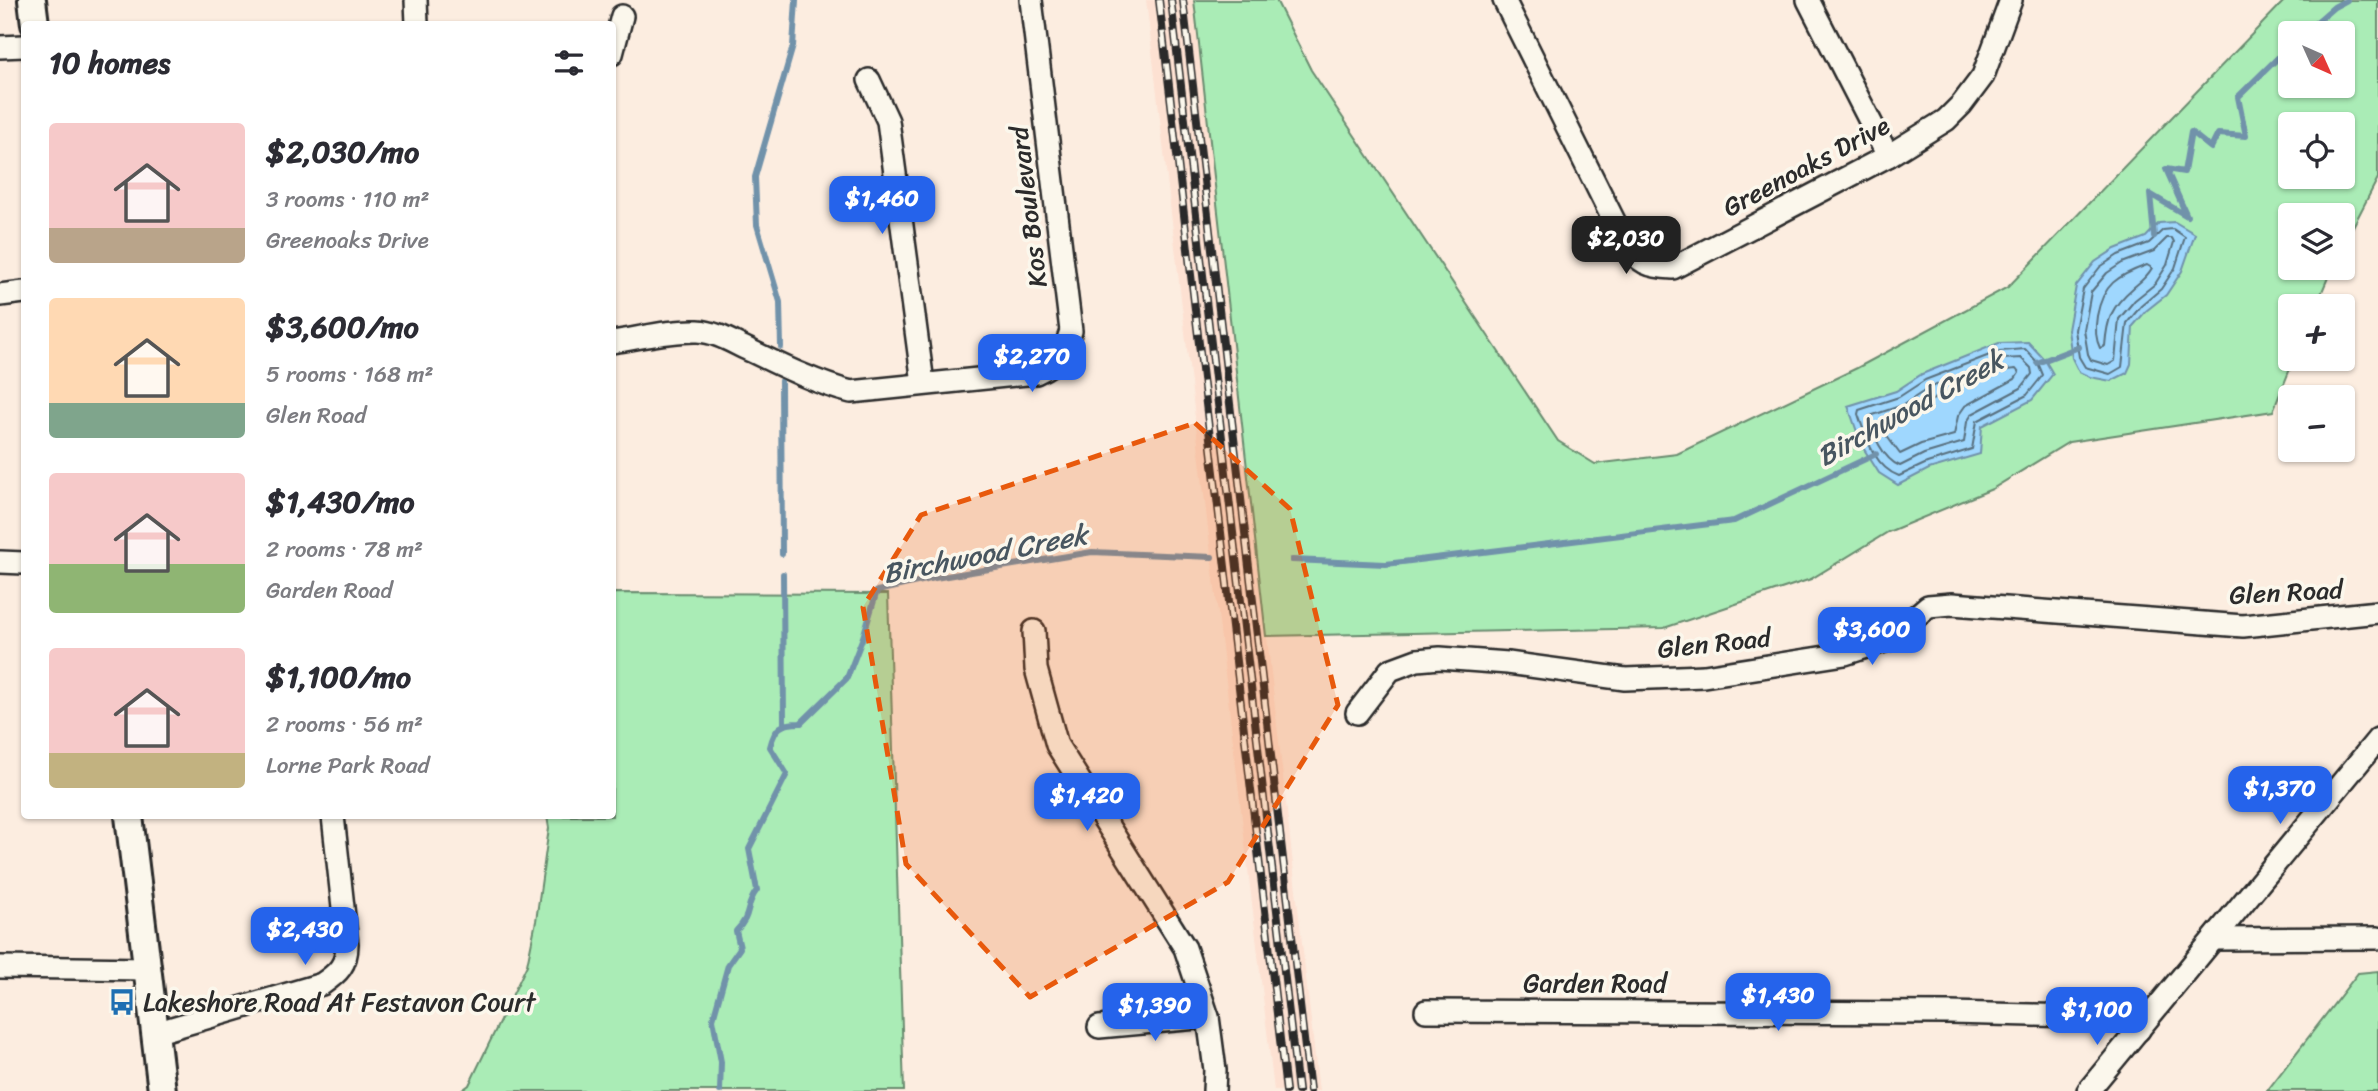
<!DOCTYPE html>
<html lang="en">
<head>
<meta charset="utf-8">
<style>
  body { margin:0; font-family:Sriracha,sans-serif; background:#f7f7f7; color:#2b2b33; height:100vh; display:flex; flex-direction:column; font-size:26px; white-space:nowrap }
  * { box-sizing:border-box; margin:0 }
  p { font-size:23px; color:#7c7c81 }
  .icon { flex:none; width:38px; height:38px; fill:none; stroke:currentColor; stroke-width:2; stroke-linecap:round; stroke-linejoin:round }
  .map { position:relative; flex:1; overflow:hidden }
  .panel { position:absolute; left:21px; top:21px; width:595px; height:798px; display:flex; flex-direction:column; background:#fff; border-radius:7px; box-shadow:0 2px 5px #0004 }
  .panel>* { flex:none }
  .needle { width:46px; rotate:135deg }
  .controls { position:absolute; left:2278px; top:21px; display:grid; gap:14px }
  .controls a { display:grid; place-items:center; width:77px; height:77px; border-radius:7px; background:#fff; box-shadow:0 2px 5px #0004; font-size:35px }
  .price { position:absolute; translate:-50% -60px; padding:0 16px; border-radius:14px; background:#2563eb; color:#fff; font-size:23px; line-height:46px; filter:drop-shadow(0 2px 4px #0008) }
  .price::after { content:''; position:absolute; left:50%; top:42px; width:21px; height:16px; margin-left:-10px; background:inherit; clip-path:polygon(0 0,100% 0,50% 100%) }
  .price.on { background:#222; color:#fff }
  ul { padding:0; list-style:none }
  li { display:flex; align-items:center; gap:21px; height:175px; padding:0 28px }
  li span { display:grid; place-items:center; flex:none; width:196px; height:140px; border-radius:7px; color:#555 }
  li>.icon { margin-inline-start:auto }
  span .icon { width:84px; height:84px; fill:#fffc; stroke-width:1 }
  li b { font-size:30px }
  h2 { display:flex; justify-content:space-between; align-items:center; height:84px; padding:0 28px; font-size:30px }
  .map>svg:first-child { display:block }
  .built { fill:#fde1d2 }
  .green { fill:#aaecb6; stroke:#6a8c70; stroke-width:2; fill-rule:evenodd }
  .water { fill:#9fd7fe; stroke:#7192aa; stroke-width:2 }
  .lines { fill:none; stroke-linecap:round; stroke-linejoin:round }
  .shore { stroke:#59707f; stroke-width:2 }
  .stream { stroke:#7192aa; stroke-width:6 }
  .minor-casing { stroke:#2b2b2b; stroke-width:26 }
  .major-casing { stroke:#2b2b2b; stroke-width:32 }
  .minor { stroke:#fbf7ec; stroke-width:21 }
  .major { stroke:#fbf7ec; stroke-width:26 }
  .rail-casing { stroke:#2b2b2b; stroke-width:8 }
  .rail { stroke:#fbf7ec; stroke-width:5; stroke-dasharray:16; stroke-linecap:butt }
  .marked { fill:#e8590c; fill-opacity:0.2; stroke:#e8590c; stroke-width:5; stroke-dasharray:14 9; stroke-linejoin:round }
  .labels { text-anchor:middle; dominant-baseline:central; stroke-width:7; stroke-linejoin:round; paint-order:stroke }
  .street-label { font-size:26px; fill:#2b2b2b; stroke:#fbf7ec }
  .poi-label { font-size:26px; fill:#2b2b2b; stroke:#fbf7ec; text-anchor:start }
  .water-label { font-size:28px; font-style:italic; fill:#485660; stroke:#fbf7ec }
</style>
</head>
<body>
<div class="map">
<svg width="2378" height="1091" viewBox="0 0 2378 1091">
  <rect width="100%" height="100%" fill="#fcede0"/>
  <filter id="ink" filterUnits="userSpaceOnUse"><feTurbulence type="fractalNoise" baseFrequency=".0143" numOctaves="2"/><feDisplacementMap in="SourceGraphic" scale="14" xChannelSelector="R" yChannelSelector="G"/><feConvolveMatrix kernelMatrix="1 2 1 2 8 2 1 2 1" color-interpolation-filters="sRGB"/></filter>
  <g filter="url(#ink)">
    <polygon class="built" points="1146,0 1194,0 1319,1091 1274,1091"/>
    <g class="green">
      <path d="M1194 0H1276L1311 70 1558 441 1595 464 1677 454 1857 368 2008 287 2285 0H2378V178L2343 246V215H2291V268H2332L2316 306H2291V359H2294L2273 411 2069 442 1992 489 1888 532 1811 579 1664 628 1266 636ZM2291 33H2343V86H2291ZM2291 124H2343V177H2291Z"/>
      <polygon points="613,593 888,594 904,1091 461,1091 469,1085 527,965 536,921 549,828 547,816 612,816"/>
      <polygon points="2378,971 2378,1091 2267,1091 2358,973"/>
    </g>
    <g class="water">
      <polygon points="2175,222 2195,234 2182,271 2166,295 2146,311 2133,326 2131,364 2127,373 2111,381 2090,377 2079,372 2072,358 2068,330 2076,286 2095,262 2115,249 2146,237 2159,223"/>
      <polygon points="2028,342 2045,360 2053,374 2032,400 1982,426 1980,454 1929,469 1898,485 1879,473 1862,446 1848,406 1896,391 1922,374 1999,343"/>
    </g>
    <g class="lines">
      <g class="shore">
        <polygon points="2173,229 2185,237 2175,268 2161,289 2141,306 2127,323 2122,367 2110,374 2085,367 2079,357 2075,330 2083,289 2100,267 2118,255 2149,243 2163,230"/>
        <polygon points="2167,238 2172,238 2174,242 2167,265 2155,284 2135,300 2119,319 2115,361 2108,365 2091,360 2088,354 2084,330 2091,292 2107,273 2122,263 2154,251"/>
        <path d="M2147 265 2152 268C2147 277 2140 282 2133 288 2111 307 2107 319 2105 346L2100 348C2095 338 2095 328 2097 316 2103 284 2117 276 2147 265Z"/>
        <path d="M2025 349 2038 363 2043 375 2027 395 1977 421 1972 449 1927 463 1899 476C1874 467 1866 437 1858 414L1859 410 1899 397 1925 380 2000 351Z"/>
        <path d="M2021 358 2031 368 2032 374 2021 388 1972 414 1967 422 1964 442 1924 454 1900 466C1884 460 1870 432 1870 416L1903 405 1929 388 1958 376 2002 359Z"/>
        <path d="M2016 369 2019 373 2015 379 1965 406 1958 416 1954 435 1921 444 1900 454 1886 435 1883 426 1885 422C1927 408 1971 371 2016 369Z"/>
      </g>
      <g class="stream">
        <polyline points="2304,33 2334,7 2347,0"/>
        <polyline points="2154,236 2150,194 2187,216 2166,169 2184,172 2191,132 2211,148 2218,134 2246,136 2238,97 2291,45"/>
        <polyline points="781,347 780,302 757,225 755,177 793,46 796,0"/>
        <polyline points="2037,363 2079,347"/>
        <polyline points="781,381 782,554"/>
        <polyline points="1292,560 1386,564 1734,521 1876,454"/>
        <polyline points="783,574 784,723"/>
        <path d="M720 1091 721 1062 713 1019 728 965 740 948 736 931C753 914 744 907 757 890L749 849 787 774 770 747C775 727 781 723 801 723L847 678 863 637 877 591 935 578 1092 552 1212 557"/>
      </g>
      <defs>
        <g id="minor">
          <polyline points="416,0 417,24"/>
          <path d="M1504 0 1625 243C1639 263 1648 267 1673 268L1888 156 1946 120 1962 104 1983 76 2011 0"/>
          <polyline points="1808,0 1888,156"/>
          <polyline points="0,47 24,46"/>
          <polyline points="612,54 622,16"/>
          <polyline points="869,80 888,121 923,383"/>
          <polyline points="0,295 24,292"/>
          <path d="M612 342C640 338 670 330 698 331 716 332 732 342 747 349 780 365 816 383 851 392L1036 373C1060 362 1063 355 1071 331L1031 0"/>
          <polyline points="0,562 24,563"/>
          <polyline points="1034,631 1036,669 1057,745 1185,948 1208,1017 1215,1070 1214,1091"/>
          <polyline points="1357,713 1390,670 1417,660 1440,658 1508,663 1625,679 1704,676 1845,654 1888,640 1928,606 1952,604 2243,626 2378,612"/>
          <polyline points="2214,939 2378,938"/>
          <polyline points="0,967 148,969"/>
          <polyline points="1426,1011 1949,1013 2118,1017 2139,1030"/>
          <polyline points="1099,1027 1208,1017"/>
          <path d="M155 1033 322 984C338 973 347 965 347 944L333 816"/>
          <polyline points="2088,1091 2378,739"/>
        </g>
        <g id="major">
          <polyline points="32,0 35,24"/>
          <polyline points="129,816 162,1091"/>
        </g>
      </defs>
      <use href="#minor" class="minor-casing"/>
      <use href="#major" class="major-casing"/>
      <use href="#minor" class="minor"/>
      <use href="#major" class="major"/>
      <defs>
        <g id="rail">
          <polyline points="1159,0 1286,1091"/>
          <polyline points="1171,0 1298,1091"/>
          <polyline points="1183,0 1310,1091"/>
        </g>
      </defs>
      <use href="#rail" class="rail-casing"/>
      <use href="#rail" class="rail"/>
    </g>
  </g>
  <path class="marked" d="M1195 423 1290 509 1338 705 1228 882 1030 997 906 864 863 607 921 515Z"/>
  <defs>
    <symbol id="bus-bare" viewBox="-9 -9 18 18"><path d="M-5-6H5V4H4V6H2V4H-2V6H-4V4H-5ZM-3.5-4V0h7V-4ZM-3.5 1.2v1.5H-2V1.2ZM2 1.2v1.5H3.5V1.2Z" fill="#1f6fb2" stroke="#fbf7ec" stroke-width="2.5" paint-order="stroke"/></symbol>
  </defs>
  <g fill-rule="evenodd">
    <use href="#bus-bare" x="103" y="983" width="38" height="38"/>
  </g>
  <g class="labels">
    <g class="street-label">
      <text transform="translate(1806 166) rotate(-28)">Greenoaks Drive</text>
      <text transform="translate(1028 207) rotate(-97)">Kos Boulevard</text>
      <text transform="translate(2286 592) rotate(-3)">Glen Road</text>
      <text transform="translate(1714 643) rotate(-6)">Glen Road</text>
      <text x="1595" y="983">Garden Road</text>
    </g>
    <g class="poi-label">
      <text x="143" y="1002">Lakeshore Road At Festavon Court</text>
    </g>
    <g class="water-label">
      <text transform="translate(1910 408) rotate(-29)">Birchwood Creek</text>
      <text transform="translate(985 554) rotate(-11)">Birchwood Creek</text>
    </g>
  </g>
</svg>
<div class="controls">
<a><svg class="needle" viewBox="-14 -14 28 28"><path d="M0-13l5 13h-10z" fill="#e53935"/><path d="M0 13l5-13h-10z" fill="#7c7c81"/></svg></a>
<a><svg class="icon" aria-label="locate" viewBox="0 0 24 24"><circle cx="12" cy="12" r="6"/><path d="M12 2v4M12 18v4M2 12h4M18 12h4"/></svg></a>
<a><svg class="icon" aria-label="layers" viewBox="0 0 24 24"><path d="M12 4l9 5-9 5-9-5zM3 14l9 5 9-5"/></svg></a>
<a>+</a>
<a>−</a>
</div>
<b class="price" style="left:882px;top:236px">$1,460</b>
<b class="price on" style="left:1626px;top:276px">$2,030</b>
<b class="price" style="left:1032px;top:394px">$2,270</b>
<b class="price" style="left:1872px;top:667px">$3,600</b>
<b class="price" style="left:2280px;top:826px">$1,370</b>
<b class="price" style="left:1087px;top:833px">$1,420</b>
<b class="price" style="left:305px;top:967px">$2,430</b>
<b class="price" style="left:1778px;top:1033px">$1,430</b>
<b class="price" style="left:1155px;top:1043px">$1,390</b>
<b class="price" style="left:2097px;top:1047px">$1,100</b>
<section class="panel">
<h2>10 homes<svg class="icon" aria-label="filters" viewBox="0 0 24 24"><path d="M4 7h16M4 17h16"/><circle cx="9" cy="7" r="2"/><circle cx="15" cy="17" r="2"/></svg></h2>
<ul>
<li><span style="background:linear-gradient(#f6c9c9 75%,#b9a48a 0)"><svg class="icon" aria-label="home" viewBox="0 0 24 24"><path d="M3 11l9-7 9 7M6 9v11h12V9"/></svg></span><div><b>$2,030/mo</b><p>3 rooms · 110 m²</p><p>Greenoaks Drive</p></div></li>
<li><span style="background:linear-gradient(#ffd9b3 75%,#7fa58c 0)"><svg class="icon" aria-label="home" viewBox="0 0 24 24"><path d="M3 11l9-7 9 7M6 9v11h12V9"/></svg></span><div><b>$3,600/mo</b><p>5 rooms · 168 m²</p><p>Glen Road</p></div></li>
<li><span style="background:linear-gradient(#f6c9c9 65%,#8fb573 0)"><svg class="icon" aria-label="home" viewBox="0 0 24 24"><path d="M3 11l9-7 9 7M6 9v11h12V9"/></svg></span><div><b>$1,430/mo</b><p>2 rooms · 78 m²</p><p>Garden Road</p></div></li>
<li><span style="background:linear-gradient(#f6c9c9 75%,#c2b280 0)"><svg class="icon" aria-label="home" viewBox="0 0 24 24"><path d="M3 11l9-7 9 7M6 9v11h12V9"/></svg></span><div><b>$1,100/mo</b><p>2 rooms · 56 m²</p><p>Lorne Park Road</p></div></li>
</ul>
</section>
</div>
</body>
</html>
